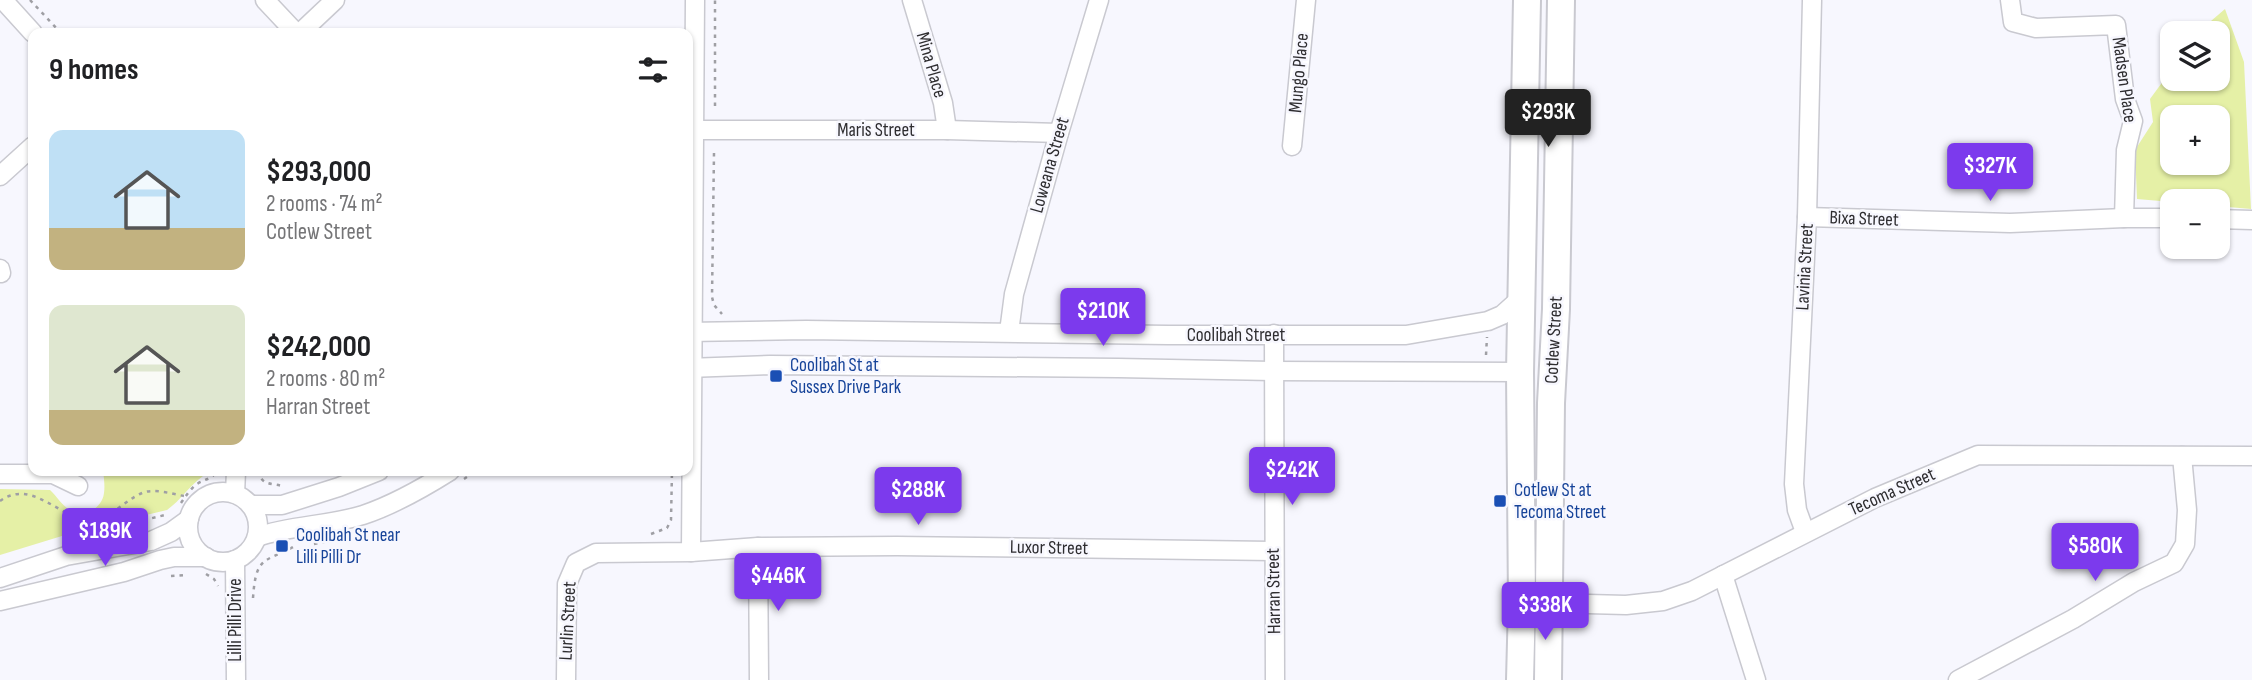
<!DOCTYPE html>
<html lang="en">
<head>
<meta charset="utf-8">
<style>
  body { margin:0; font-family:"Sofia Sans Condensed",sans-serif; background:#f2f2f2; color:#202124; height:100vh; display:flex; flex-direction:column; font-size:26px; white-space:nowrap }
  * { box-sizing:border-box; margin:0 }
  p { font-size:23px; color:#757577 }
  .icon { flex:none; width:38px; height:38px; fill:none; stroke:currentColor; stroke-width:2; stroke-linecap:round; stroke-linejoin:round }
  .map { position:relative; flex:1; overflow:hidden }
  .drawer { position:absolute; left:28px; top:28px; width:665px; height:448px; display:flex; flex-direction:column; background:#fff; border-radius:14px; box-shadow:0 2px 5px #0004 }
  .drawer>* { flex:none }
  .tools { position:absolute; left:2160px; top:21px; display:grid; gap:14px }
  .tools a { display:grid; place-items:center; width:70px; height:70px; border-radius:14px; background:#fff; box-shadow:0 2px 5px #0004; font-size:35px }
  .price { position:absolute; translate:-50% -60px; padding:0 16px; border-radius:7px; background:#7c3aed; color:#fff; font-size:23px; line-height:46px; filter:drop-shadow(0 2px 4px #0008) }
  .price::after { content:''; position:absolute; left:50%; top:42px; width:21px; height:16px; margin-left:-10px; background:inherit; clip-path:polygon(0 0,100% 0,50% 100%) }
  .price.selected { background:#222; color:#fff }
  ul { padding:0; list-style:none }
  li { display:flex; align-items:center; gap:21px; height:175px; padding:0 21px }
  li span { display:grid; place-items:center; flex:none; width:196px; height:140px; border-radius:14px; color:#555 }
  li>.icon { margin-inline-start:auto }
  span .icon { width:84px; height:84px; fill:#fffc; stroke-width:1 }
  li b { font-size:30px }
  h2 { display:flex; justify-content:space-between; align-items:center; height:84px; padding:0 21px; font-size:30px }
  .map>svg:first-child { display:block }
  .green { fill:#e5f0a6; fill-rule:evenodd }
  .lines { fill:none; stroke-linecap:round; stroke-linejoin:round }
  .minor-casing { stroke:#c9c9d0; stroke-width:21 }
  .secondary-casing { stroke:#c9c9d0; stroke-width:30 }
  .path { stroke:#9f9fa4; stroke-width:2.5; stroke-dasharray:3.5 5; stroke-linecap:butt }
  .minor { stroke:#fff; stroke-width:18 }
  .secondary { stroke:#fff; stroke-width:26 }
  .transit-dot { fill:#1a4fb4; stroke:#f7f7fe; stroke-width:2.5 }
  .labels { text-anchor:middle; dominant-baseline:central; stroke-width:5; stroke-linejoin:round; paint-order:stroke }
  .street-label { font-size:19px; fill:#2e2d30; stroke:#f7f7fe }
  .transit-label { font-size:19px; fill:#164399; stroke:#f7f7fe; text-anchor:start }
</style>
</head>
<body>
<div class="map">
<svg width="2252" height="680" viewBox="0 0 2252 680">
  <rect width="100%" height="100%" fill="#f7f7fe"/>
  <g class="green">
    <path d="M2225 9 2244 62 2251 209 2217 206V201L2172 202 2137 199 2135 150 2153 122 2150 99 2172 69V79H2217V33H2197ZM2172 117H2217V163H2172Z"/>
    <path d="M103 471H165L203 476C189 486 181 500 167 510L75 532 0 555V489L50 490C57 496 61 505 70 510 83 517 102 510 104 493 105 486 104 478 103 471Z"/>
  </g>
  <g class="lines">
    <defs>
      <g id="minor">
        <polyline points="3,0 33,33"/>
        <polyline points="265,0 296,33"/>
        <polyline points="912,0 943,103 947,130"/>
        <polyline points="2010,0 2013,22 2036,28 2116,25 2125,99 2133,121 2126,150 2124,218"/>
        <polyline points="300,33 335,0"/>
        <polyline points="694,130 947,130 1059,133"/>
        <polyline points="1292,146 1306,0"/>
        <polyline points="0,176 33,146"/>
        <polyline points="1807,217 2010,223 2124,218 2172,218"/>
        <polyline points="2217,219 2252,220"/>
        <polyline points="0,269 1,273"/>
        <polyline points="688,332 806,330 1168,335 1406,335 1488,321 1502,315 1522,297"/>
        <polyline points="1009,332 1014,294 1059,133 1099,0"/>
        <polyline points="1274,334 1275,680"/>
        <polyline points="688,368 770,365 1118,368 1273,371 1520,372"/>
        <polyline points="0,474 53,474 78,486"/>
        <circle cx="223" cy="527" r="35"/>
        <polyline points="235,494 236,471"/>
        <polyline points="251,505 282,505 339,487 379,471"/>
        <polyline points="1805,532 1797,510 1794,484 1807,217 1812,0"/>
        <path d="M257 537C291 525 328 526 363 515 393 505 423 488 450 471"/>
        <polyline points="758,547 759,680"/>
        <polyline points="691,552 695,0"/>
        <polyline points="235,560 236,680"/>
        <polyline points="1723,575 1756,680"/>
        <polyline points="0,578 66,556 151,541 171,532 189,519"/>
        <polyline points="0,601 124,572 160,560 174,557 206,557"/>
        <polyline points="1549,603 1626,605 1663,601 1692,591 1875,498 1978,455 2252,456"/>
        <polyline points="566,680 567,584 576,563 596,553 691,552 758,547 897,546 1273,551"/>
        <polyline points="1958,680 2073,619 2134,582 2174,563 2185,544 2187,510 2182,456"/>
      </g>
      <g id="secondary">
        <polyline points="1520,680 1522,603 1520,372 1527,0"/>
        <polyline points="1548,680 1551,403 1556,309 1561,0"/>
      </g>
    </defs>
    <use href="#minor" class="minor-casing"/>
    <use href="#secondary" class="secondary-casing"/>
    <g class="path">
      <polyline points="30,0 61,33"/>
      <polyline points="715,106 715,0"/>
      <polyline points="714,153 712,297 714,305 722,314"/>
      <polyline points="1486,355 1487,337"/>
      <path d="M258 471C262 487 272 482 285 487"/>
      <polyline points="464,479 476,471"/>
      <path d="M0 501C32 478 58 518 90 520 108 521 125 500 142 493 154 488 172 494 184 496"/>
      <path d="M181 503C186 496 190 489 197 484 205 479 212 479 217 471"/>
      <polyline points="86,534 165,515"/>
      <polyline points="651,534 667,528 671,520 672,471"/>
      <polyline points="314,544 328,541"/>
      <polyline points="206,574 214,579 218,586"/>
      <polyline points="171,576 185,575"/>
      <path d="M253 598C256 555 264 563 295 546"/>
    </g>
    <use href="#minor" class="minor"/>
    <use href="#secondary" class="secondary"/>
  </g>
  <g class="transit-dot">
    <rect x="769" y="369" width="14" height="14" rx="3.5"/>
    <rect x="1493" y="494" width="14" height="14" rx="3.5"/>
    <rect x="275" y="539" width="14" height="14" rx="3.5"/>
  </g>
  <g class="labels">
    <g class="street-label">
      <text transform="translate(931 65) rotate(74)">Mina Place</text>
      <text transform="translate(1299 73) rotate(-85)">Mungo Place</text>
      <text transform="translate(2124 80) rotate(82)">Madsen Place</text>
      <text x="876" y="130">Maris Street</text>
      <text transform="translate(1050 165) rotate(-74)">Loweana Street</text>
      <text transform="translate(1864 219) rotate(2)">Bixa Street</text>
      <text transform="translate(1805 267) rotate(-87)">Lavinia Street</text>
      <text x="1236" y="335">Coolibah Street</text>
      <text transform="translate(1554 340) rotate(-87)">Cotlew Street</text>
      <text transform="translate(1892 492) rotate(-24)">Tecoma Street</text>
      <text transform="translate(1049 548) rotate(1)">Luxor Street</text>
      <text transform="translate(1274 591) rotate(-91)">Harran Street</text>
      <text transform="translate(235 620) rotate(-90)">Lilli Pilli Drive</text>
      <text transform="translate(568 621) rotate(-87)">Lurlin Street</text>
    </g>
    <g class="transit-label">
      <text x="790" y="365">Coolibah St at<tspan x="790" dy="22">Sussex Drive Park</tspan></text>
      <text x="1514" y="490">Cotlew St at<tspan x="1514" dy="22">Tecoma Street</tspan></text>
      <text x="296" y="535">Coolibah St near<tspan x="296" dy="22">Lilli Pilli Dr</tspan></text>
    </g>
  </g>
</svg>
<div class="tools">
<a><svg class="icon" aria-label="layers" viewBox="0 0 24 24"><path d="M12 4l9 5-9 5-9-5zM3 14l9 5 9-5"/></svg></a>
<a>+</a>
<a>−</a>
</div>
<b class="price selected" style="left:1548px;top:149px">$293K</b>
<b class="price" style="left:1990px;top:203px">$327K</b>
<b class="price" style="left:1103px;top:348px">$210K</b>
<b class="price" style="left:1292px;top:507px">$242K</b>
<b class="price" style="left:918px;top:527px">$288K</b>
<b class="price" style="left:105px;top:568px">$189K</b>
<b class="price" style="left:2095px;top:583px">$580K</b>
<b class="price" style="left:778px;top:613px">$446K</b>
<b class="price" style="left:1545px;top:642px">$338K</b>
<section class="drawer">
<h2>9 homes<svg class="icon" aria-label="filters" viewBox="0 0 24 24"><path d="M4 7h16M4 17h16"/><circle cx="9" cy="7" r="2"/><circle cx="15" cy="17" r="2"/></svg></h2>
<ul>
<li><span style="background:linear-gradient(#bfe0f5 70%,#c2b280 0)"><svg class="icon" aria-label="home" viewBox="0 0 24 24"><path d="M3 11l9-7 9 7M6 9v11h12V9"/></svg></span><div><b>$293,000</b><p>2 rooms · 74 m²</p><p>Cotlew Street</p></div></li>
<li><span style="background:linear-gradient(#dfe7d0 75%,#c2b280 0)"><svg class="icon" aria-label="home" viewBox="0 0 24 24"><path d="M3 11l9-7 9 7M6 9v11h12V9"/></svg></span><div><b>$242,000</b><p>2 rooms · 80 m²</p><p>Harran Street</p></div></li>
</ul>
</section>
</div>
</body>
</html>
